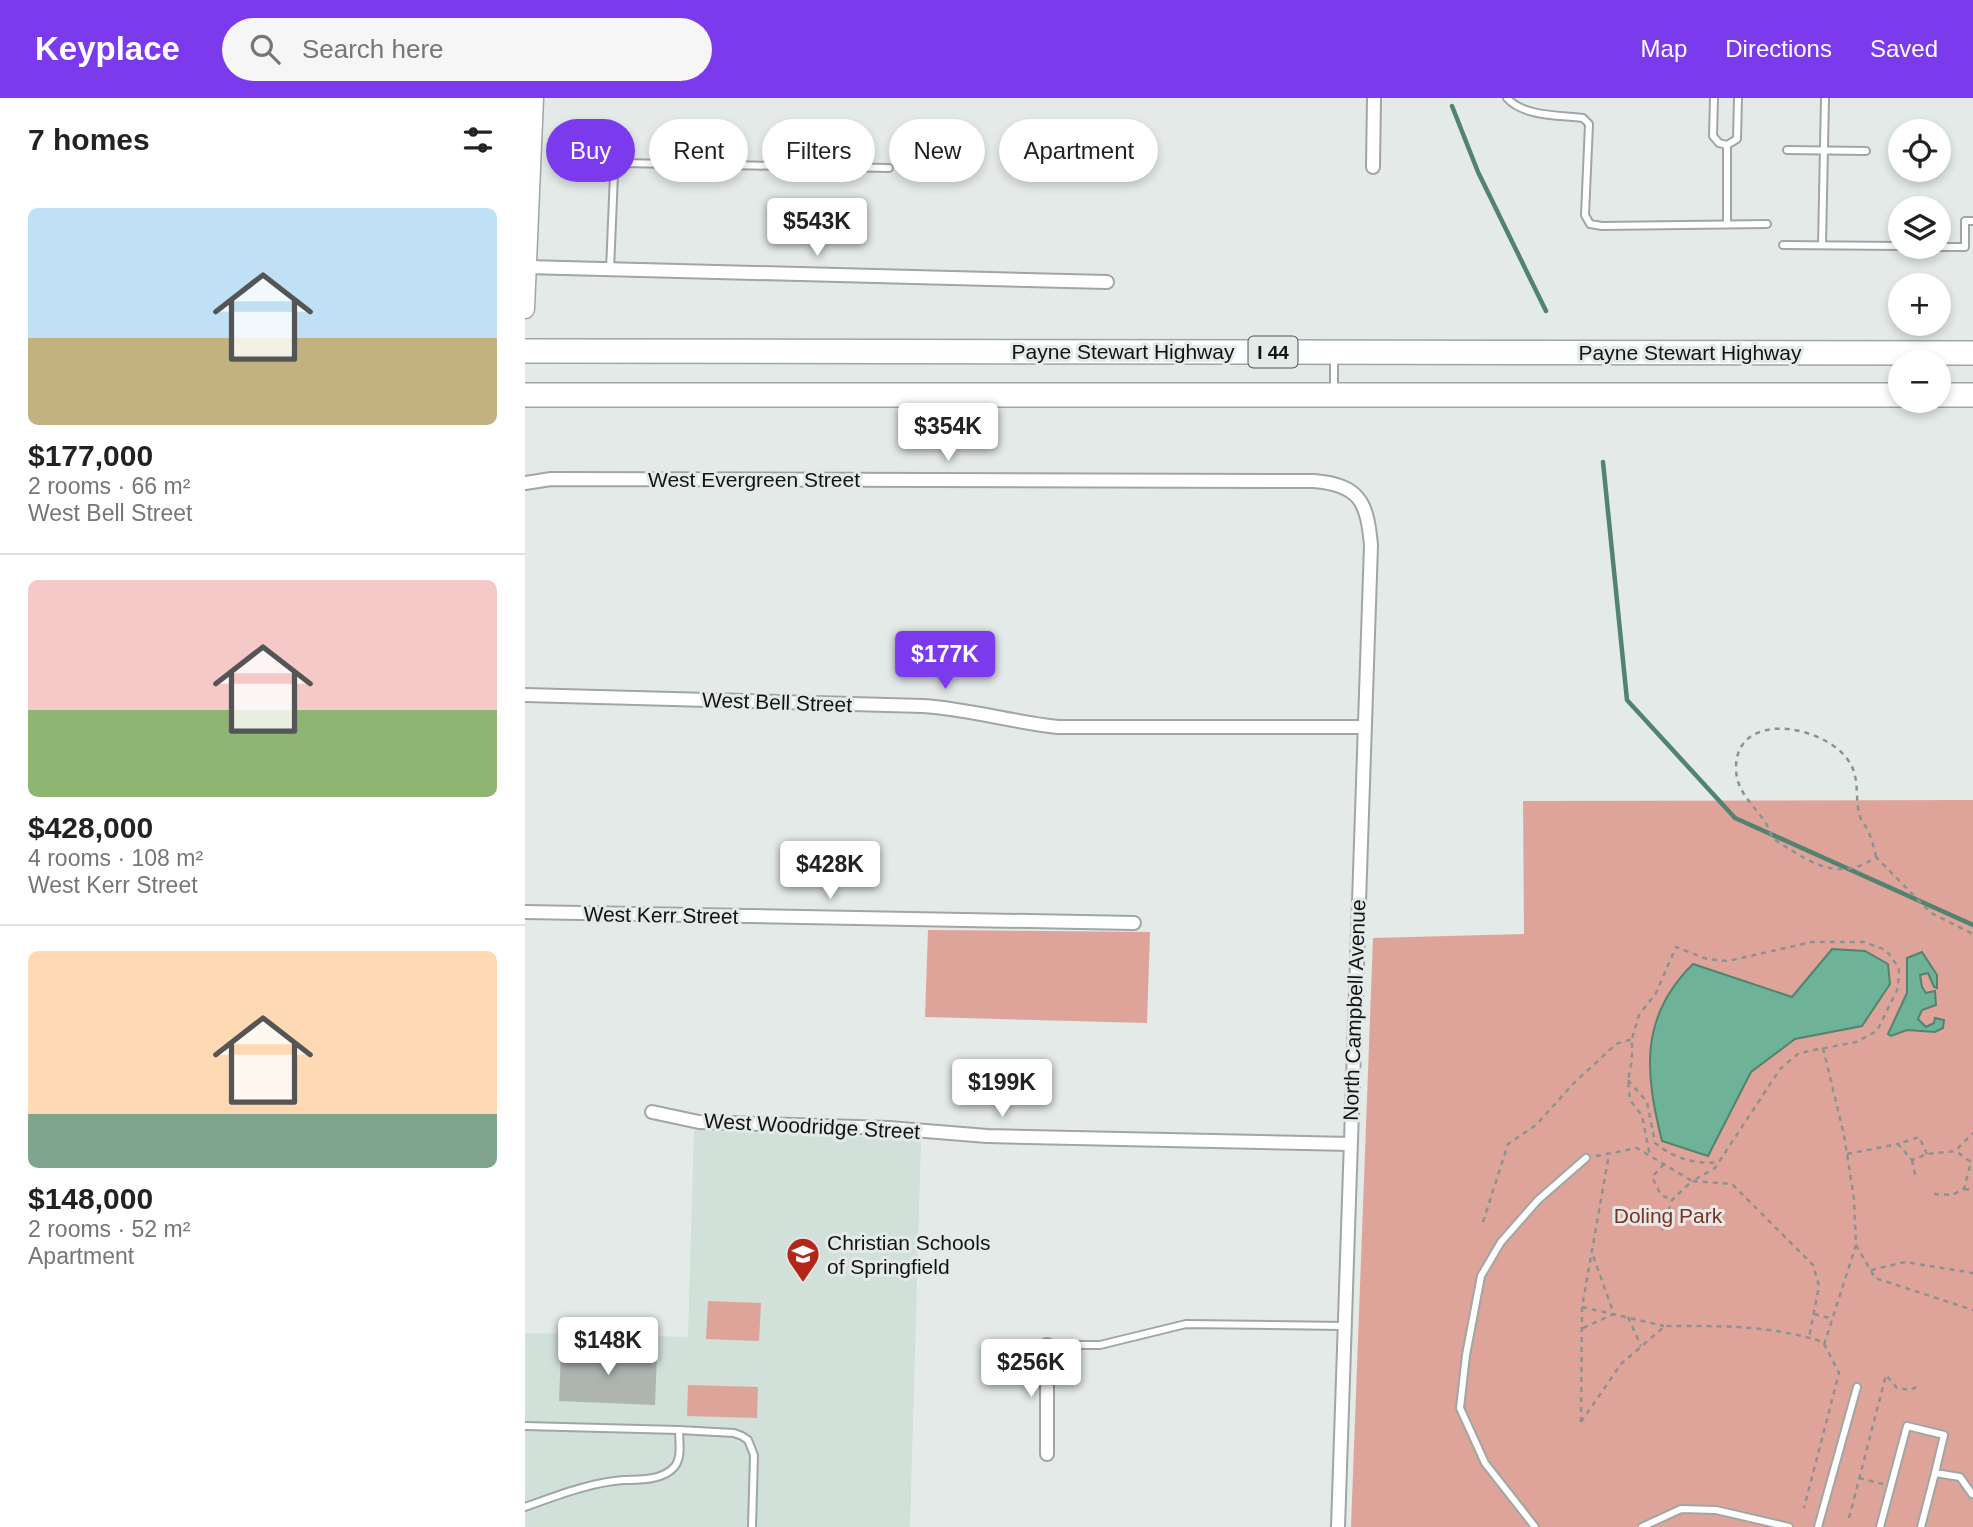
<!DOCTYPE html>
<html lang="en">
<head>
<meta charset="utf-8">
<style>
  body { margin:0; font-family:Helvetica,sans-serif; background:#f6f6f6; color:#222; height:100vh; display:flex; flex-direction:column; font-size:26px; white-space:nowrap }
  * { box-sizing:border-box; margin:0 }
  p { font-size:23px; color:#767676 }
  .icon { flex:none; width:38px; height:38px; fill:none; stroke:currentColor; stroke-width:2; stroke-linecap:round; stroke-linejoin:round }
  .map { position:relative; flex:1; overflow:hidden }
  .sheet { display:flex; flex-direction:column; background:#fff; width:525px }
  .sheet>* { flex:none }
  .guide { position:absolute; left:21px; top:21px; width:665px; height:63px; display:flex; gap:14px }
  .tools { position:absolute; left:1363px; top:21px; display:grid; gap:14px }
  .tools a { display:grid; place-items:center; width:63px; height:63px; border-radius:50%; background:#fff; box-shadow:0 4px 10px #0003; font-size:35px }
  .price { position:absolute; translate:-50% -60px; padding:0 16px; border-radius:7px; background:#fff; color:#222; font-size:23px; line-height:46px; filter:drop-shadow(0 2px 4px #0008) }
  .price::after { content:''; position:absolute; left:50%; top:42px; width:21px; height:16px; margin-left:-10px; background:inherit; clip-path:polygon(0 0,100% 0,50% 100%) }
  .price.current { background:#7c3aed; color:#fff }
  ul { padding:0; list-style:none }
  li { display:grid; align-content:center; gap:14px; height:371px; padding:0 28px }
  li+li { border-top:2px solid #e0e0e0 }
  li span { display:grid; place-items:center; height:217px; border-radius:10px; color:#555 }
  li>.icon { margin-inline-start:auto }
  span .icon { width:126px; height:126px; fill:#fffc; stroke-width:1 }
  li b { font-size:30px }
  h2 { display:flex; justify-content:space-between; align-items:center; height:84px; padding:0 28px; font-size:30px }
  .chip { padding:0 24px; border-radius:32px; background:#fff; box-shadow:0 4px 10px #0003; font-size:24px; line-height:63px }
  .chip.current { background:#7c3aed; color:#fff }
  header { display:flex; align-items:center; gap:42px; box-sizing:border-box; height:98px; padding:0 35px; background:#7c3aed; color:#fff }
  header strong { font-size:33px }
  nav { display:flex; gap:38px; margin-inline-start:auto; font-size:24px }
  .search { width:490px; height:63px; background:#f6f6f6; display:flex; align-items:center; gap:18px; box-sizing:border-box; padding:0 24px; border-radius:38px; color:#767676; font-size:26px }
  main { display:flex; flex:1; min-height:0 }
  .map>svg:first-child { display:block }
  .built { fill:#d1e0d9 }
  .green { fill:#dea49a }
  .water { fill:#6eb298; stroke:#528370; stroke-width:2 }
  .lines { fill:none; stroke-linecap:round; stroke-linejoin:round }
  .stream { stroke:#528370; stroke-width:4.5 }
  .building { fill:#aeb5b1 }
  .lane-casing { stroke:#9fa6a3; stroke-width:10 }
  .street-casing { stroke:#9fa6a3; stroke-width:16 }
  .secondary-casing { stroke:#9fa6a3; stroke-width:21 }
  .highway-casing { stroke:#9fa6a3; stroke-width:26 }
  .path { stroke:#8d9290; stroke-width:2.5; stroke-dasharray:5 5; stroke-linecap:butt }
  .lane { stroke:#fff; stroke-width:6 }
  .street { stroke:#fff; stroke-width:12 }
  .secondary { stroke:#fff; stroke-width:18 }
  .highway { stroke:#fff; stroke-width:23 }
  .labels { text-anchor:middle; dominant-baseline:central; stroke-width:6; stroke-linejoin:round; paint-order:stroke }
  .shield { fill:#e3eae7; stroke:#515453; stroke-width:2 }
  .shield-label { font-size:19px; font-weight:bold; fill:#121413 }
  .street-label { font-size:21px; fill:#121413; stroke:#e3eae7 }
  .park-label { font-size:21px; fill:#7f3126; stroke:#e3eae7 }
  .poi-label { font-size:21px; fill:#121413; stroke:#e3eae7; text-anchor:start }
</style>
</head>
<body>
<header>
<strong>Keyplace</strong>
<div class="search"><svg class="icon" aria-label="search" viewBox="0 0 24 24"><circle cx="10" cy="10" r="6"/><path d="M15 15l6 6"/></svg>Search here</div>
<nav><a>Map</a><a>Directions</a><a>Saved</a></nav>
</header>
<main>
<section class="sheet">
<h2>7 homes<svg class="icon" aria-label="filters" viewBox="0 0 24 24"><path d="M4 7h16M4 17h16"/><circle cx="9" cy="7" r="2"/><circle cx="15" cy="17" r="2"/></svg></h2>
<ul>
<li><span style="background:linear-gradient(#bfe0f5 60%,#c2b280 0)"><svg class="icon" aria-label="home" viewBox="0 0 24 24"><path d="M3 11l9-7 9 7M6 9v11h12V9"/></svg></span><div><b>$177,000</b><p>2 rooms · 66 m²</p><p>West Bell Street</p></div></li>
<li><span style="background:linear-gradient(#f6c9c9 60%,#8fb573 0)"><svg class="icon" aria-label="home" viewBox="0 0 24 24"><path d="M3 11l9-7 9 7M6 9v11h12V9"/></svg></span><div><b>$428,000</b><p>4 rooms · 108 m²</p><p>West Kerr Street</p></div></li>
<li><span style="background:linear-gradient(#ffd9b3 75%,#7fa58c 0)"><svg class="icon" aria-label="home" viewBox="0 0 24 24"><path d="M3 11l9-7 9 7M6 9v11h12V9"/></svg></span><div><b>$148,000</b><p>2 rooms · 52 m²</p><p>Apartment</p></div></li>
</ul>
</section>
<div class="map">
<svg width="1448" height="1429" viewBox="0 0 1448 1429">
  <rect width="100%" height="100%" fill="#e3eae7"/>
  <polygon class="built" points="169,1032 396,1041 385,1429 0,1429 0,1235 163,1239"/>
  <g class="green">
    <polygon points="1448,702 1448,1429 826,1429 848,840 999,836 998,703"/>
    <polygon points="403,832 625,834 622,925 400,919"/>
    <polygon points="183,1203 236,1205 234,1243 181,1241"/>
    <polygon points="163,1287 233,1289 232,1320 162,1318"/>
  </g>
  <g class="water">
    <path d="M1307 851 1340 853 1363 866 1365 886 1337 928 1270 941 1226 974 1183 1058 1137 1043C1120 975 1114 919 1168 866L1267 899Z"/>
    <polygon points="1397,854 1412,877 1412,890 1409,889 1403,875 1395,877 1397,889 1401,895 1410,893 1411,907 1397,912 1393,921 1401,929 1409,925 1410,920 1419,922 1418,930 1410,934 1382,932 1366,938 1363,936 1382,895 1382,860"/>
  </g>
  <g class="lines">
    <g class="stream">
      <polyline points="927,8 953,74 1021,213"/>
      <polyline points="1078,364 1102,602 1210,720 1448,827"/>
    </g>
  </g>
  <polygon class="building" points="36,1252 132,1255 130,1307 34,1303"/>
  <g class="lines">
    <defs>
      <g id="lane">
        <path d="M982 0C999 19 1035 17 1058 20L1064 26 1060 117 1065 126 1077 128 1242 126"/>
        <polyline points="1189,0 1188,38 1194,45 1202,47 1212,41 1213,0"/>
        <polyline points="1202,47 1202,125"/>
        <polyline points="1262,52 1341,53"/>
        <polyline points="1258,147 1376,148"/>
        <polyline points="1297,147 1300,0"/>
        <polyline points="1406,149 1440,149 1440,123 1448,123"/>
        <polyline points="85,172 89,76 91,69 97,65 364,70"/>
        <polyline points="809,294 809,259"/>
        <polyline points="522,1247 575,1247 661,1226 819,1228"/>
        <polyline points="0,1328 154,1332 209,1335 217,1338 223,1342 229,1357 227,1429"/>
        <path d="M0 1409C31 1398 66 1384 99 1382 114 1382 140 1382 150 1368 157 1359 154 1343 154 1332"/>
        <polyline points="1010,1429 960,1365 935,1310 941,1257 956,1178 976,1144 1013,1102 1061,1060"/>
        <polyline points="1117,1429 1156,1411 1191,1412 1264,1429"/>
        <polyline points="1293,1429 1332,1289"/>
        <polyline points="1355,1429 1382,1328 1419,1337 1410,1375 1435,1379 1447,1396"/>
        <polyline points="1396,1429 1410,1375"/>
      </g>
      <g id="street">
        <polyline points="848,69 849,0"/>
        <polyline points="1,169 582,184"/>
        <path d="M0 385 26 381 789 383C835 387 842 404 846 447L813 1429"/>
        <path d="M0 597 398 608C444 611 487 624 533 629H838"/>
        <polyline points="0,814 609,825"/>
        <polyline points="127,1014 174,1024 364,1030 462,1038 825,1046"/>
        <polyline points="522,1247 522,1356"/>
      </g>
      <polyline id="secondary" points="0,211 9,0"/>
      <g id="highway">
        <polyline points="0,253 1448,255"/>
        <polyline points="0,297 1376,297"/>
        <polyline points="1414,297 1448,297"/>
      </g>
    </defs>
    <use href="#lane" class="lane-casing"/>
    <use href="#street" class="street-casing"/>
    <use href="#secondary" class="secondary-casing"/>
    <use href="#highway" class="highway-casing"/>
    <g class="path">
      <path d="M1351 759C1349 750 1347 741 1343 733 1341 728 1337 724 1335 719 1329 699 1336 680 1323 662 1299 627 1211 611 1211 670 1211 701 1240 712 1247 740 1281 761 1311 787 1351 759L1406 815 1448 836"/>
      <polyline points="1298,950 1319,1037 1329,1101 1331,1147 1299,1247"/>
      <path d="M1103 982 1122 1004 1130 1045C1149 1060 1169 1067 1194 1064"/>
      <polyline points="1322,1056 1373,1046"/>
      <polyline points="1402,1056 1394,1039 1373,1046 1387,1062 1402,1056 1430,1053 1448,1035"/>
      <polyline points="1071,1058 1112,1050 1167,1083 1190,1070 1255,971 1274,955 1331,944 1352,933 1373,890 1374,870 1361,852 1339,844 1287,844 1203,863 1182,861 1151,849 1131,895 1114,917 1107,941 1107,962 1103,982 1105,1002 1117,1018 1125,1058"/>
      <polyline points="1387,1062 1391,1081"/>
      <polyline points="1139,1066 1127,1079 1136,1097 1147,1102"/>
      <polyline points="1439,1091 1448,1092"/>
      <polyline points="1409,1096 1427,1097 1439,1091 1446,1064 1431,1053"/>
      <polyline points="958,1124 983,1046 1011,1027 1049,985 1091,946 1107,941"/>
      <polyline points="1137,1132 1147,1102 1167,1083 1207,1086 1288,1167 1294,1188 1284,1240"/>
      <polyline points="1331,1147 1350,1180 1448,1212"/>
      <polyline points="1346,1172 1380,1164 1448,1175"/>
      <polyline points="1057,1209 1139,1228"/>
      <polyline points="1289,1216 1308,1221"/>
      <polyline points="1103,1219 1116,1248"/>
      <polyline points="1058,1230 1089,1216 1067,1155"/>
      <path d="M1056 1324 1096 1266 1140 1228C1195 1228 1246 1227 1298 1244L1314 1275 1279 1410"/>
      <polyline points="1056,1324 1057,1209 1084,1056"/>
      <polyline points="1334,1380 1358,1386"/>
      <polyline points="1324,1420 1361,1277 1372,1290 1385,1292 1396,1287"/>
    </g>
    <use href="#lane" class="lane"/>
    <use href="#street" class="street"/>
    <use href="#secondary" class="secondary"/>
    <use href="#highway" class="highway"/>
  </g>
  <defs>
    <symbol id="school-pin" viewBox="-11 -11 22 30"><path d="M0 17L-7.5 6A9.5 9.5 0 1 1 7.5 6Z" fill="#b42618" stroke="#e3eae7"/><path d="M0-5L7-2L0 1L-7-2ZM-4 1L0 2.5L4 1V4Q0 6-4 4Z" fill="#fff"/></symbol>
  </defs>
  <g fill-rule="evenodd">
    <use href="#school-pin" x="259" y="1137" width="38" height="52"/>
  </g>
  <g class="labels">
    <rect class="shield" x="723.5" y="238.5" width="49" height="31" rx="5"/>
    <g class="shield-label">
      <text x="748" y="254">I 44</text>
    </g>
    <g class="street-label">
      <text x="598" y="253">Payne Stewart Highway</text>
      <text x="1165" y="254">Payne Stewart Highway</text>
      <text x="229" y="381">West Evergreen Street</text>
      <text transform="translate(252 604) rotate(2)">West Bell Street</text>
      <text transform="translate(136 817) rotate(1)">West Kerr Street</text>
      <text transform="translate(829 912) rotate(-88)">North Campbell Avenue</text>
      <text transform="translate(287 1028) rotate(3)">West Woodridge Street</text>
    </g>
    <g class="park-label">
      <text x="1143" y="1117">Doling Park</text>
    </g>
    <g class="poi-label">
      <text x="302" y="1144">Christian Schools<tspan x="302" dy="24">of Springfield</tspan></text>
    </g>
  </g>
</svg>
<div class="tools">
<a><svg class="icon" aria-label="locate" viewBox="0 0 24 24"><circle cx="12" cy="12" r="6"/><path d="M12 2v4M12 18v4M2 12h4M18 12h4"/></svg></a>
<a><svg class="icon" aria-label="layers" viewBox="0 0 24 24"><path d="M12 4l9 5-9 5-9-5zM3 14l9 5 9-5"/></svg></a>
<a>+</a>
<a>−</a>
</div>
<b class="price" style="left:292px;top:160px">$543K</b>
<b class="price" style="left:423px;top:365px">$354K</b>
<b class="price current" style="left:420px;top:593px">$177K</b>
<b class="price" style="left:305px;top:803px">$428K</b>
<b class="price" style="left:477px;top:1021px">$199K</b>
<b class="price" style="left:83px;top:1279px">$148K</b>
<b class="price" style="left:506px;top:1301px">$256K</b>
<div class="guide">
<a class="chip current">Buy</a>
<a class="chip">Rent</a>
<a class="chip">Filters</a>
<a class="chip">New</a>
<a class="chip">Apartment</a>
</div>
</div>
</main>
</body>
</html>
